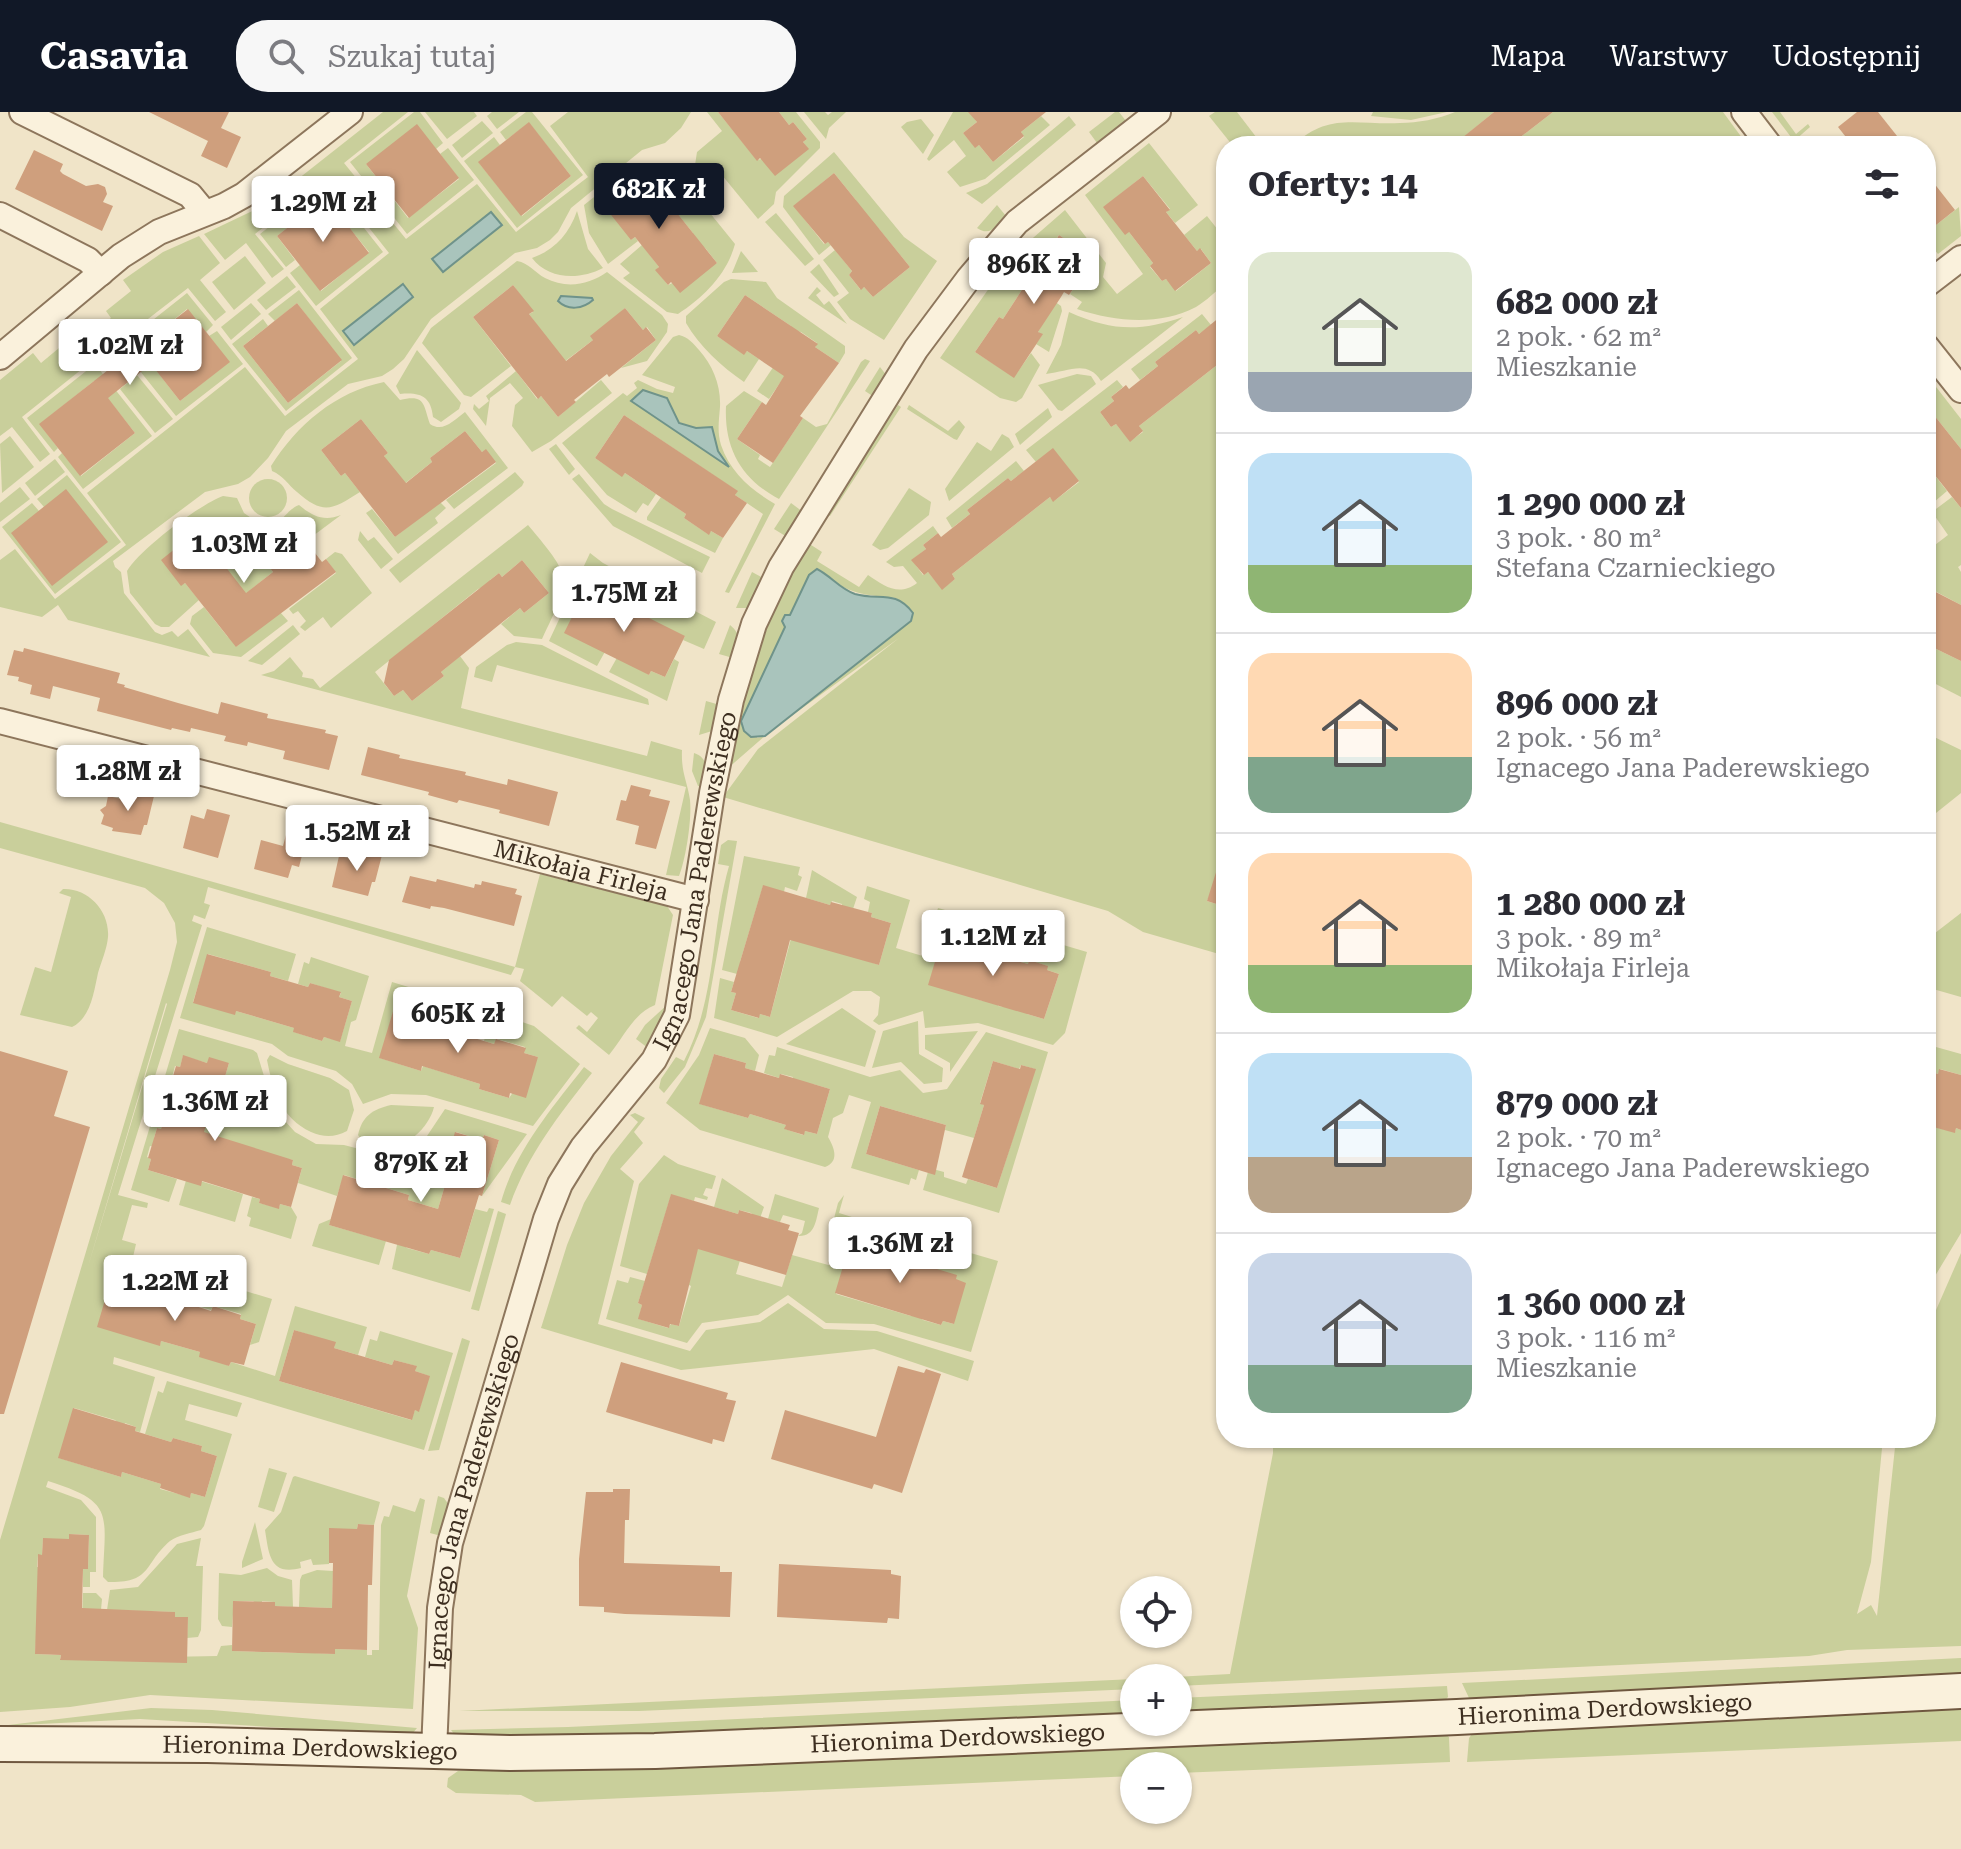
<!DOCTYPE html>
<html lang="pl">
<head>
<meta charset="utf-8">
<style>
  body { margin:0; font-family:"Roboto Serif",serif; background:#f7f7f7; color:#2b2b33; height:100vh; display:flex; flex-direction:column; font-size:30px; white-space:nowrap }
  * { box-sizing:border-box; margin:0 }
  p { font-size:26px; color:#7c7c81 }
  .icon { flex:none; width:44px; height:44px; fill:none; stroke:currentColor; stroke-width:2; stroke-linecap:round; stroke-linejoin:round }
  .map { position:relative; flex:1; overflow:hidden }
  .sheet { position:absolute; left:1216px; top:24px; width:720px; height:1312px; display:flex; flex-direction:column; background:#fff; border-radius:32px; box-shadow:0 2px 6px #0004 }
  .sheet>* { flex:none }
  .controls { position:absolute; left:1120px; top:1464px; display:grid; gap:16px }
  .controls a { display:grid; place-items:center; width:72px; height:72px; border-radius:50%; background:#fff; box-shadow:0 2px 6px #0004; font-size:40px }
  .price { position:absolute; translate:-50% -68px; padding:0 18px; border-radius:8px; background:#fff; color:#222; font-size:26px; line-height:52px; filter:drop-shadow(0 2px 4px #0008) }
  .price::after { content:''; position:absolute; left:50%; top:48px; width:24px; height:18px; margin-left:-12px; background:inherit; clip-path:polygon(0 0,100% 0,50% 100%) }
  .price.selected { background:#111827; color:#fff }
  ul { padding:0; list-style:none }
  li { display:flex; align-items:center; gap:24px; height:200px; padding:0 32px }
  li+li { border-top:2px solid #e1e1e2 }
  li span { display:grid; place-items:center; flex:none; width:224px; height:160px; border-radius:24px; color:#555 }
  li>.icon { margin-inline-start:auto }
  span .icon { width:96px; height:96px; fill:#fffc; stroke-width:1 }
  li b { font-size:34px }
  h2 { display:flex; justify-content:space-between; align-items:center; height:96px; padding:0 32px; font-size:34px }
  header { display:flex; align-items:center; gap:48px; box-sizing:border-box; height:112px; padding:0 40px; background:#111827; color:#fff }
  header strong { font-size:38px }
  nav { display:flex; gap:44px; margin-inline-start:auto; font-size:28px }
  .search { width:560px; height:72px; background:#f7f7f7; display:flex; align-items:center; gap:20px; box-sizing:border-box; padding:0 28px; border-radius:32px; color:#7c7c81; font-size:30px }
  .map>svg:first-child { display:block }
  .green { fill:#c9cf9b; fill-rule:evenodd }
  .water { fill:#a9c4bc; stroke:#6f938a; stroke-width:2 }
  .building { fill:#cf9f7d }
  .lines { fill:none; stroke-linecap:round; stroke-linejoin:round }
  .minor-casing { stroke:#8d765c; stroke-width:28 }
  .secondary-casing { stroke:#6f573f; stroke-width:38 }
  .minor { stroke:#faf1dc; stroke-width:24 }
  .secondary { stroke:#faf1dc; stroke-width:34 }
  .labels { text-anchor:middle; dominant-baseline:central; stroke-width:8; stroke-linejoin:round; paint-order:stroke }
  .street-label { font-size:24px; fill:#3d2e20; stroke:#f7eed8 }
</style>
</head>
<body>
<header>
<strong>Casavia</strong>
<div class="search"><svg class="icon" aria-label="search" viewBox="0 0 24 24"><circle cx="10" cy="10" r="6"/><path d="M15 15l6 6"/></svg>Szukaj tutaj</div>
<nav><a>Mapa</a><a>Warstwy</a><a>Udostępnij</a></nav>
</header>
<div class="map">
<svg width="1961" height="1737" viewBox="0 0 1961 1737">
  <rect width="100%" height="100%" fill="#f0e4c8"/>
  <g class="green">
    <polygon points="383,0 408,0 344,51 406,127 477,72 516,120 588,65 550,14 568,0 691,0 681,16 665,31 642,38 571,96 558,120 550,128 537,136 515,141 431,207 404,247 393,257 382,264 348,272 286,319 268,346 250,365 238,372 205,380 113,449 115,455 121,460 124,481 155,520 162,523 172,519 178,525 188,517 210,545 68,508 58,493 42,505 0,495 0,448 15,437 55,487 126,433 87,381 245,255 285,304 358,247 320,197 389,141 328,64 255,122 284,157 272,166 246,131 225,148 204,122 265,93"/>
    <polygon points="414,0 420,0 443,31 436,37 366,52 408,106 459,67 440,42 448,36 474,68 407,122 350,50"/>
    <polygon points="425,0 474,0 477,4 447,27"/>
    <polygon points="492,0 519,0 497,17 487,4"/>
    <polygon points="526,0 532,0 583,63 517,116 464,49 494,25 500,33 479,51 522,104 571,64 529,11 506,28 500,20"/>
    <polygon points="707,0 718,0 757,48 808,37 803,30 807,27 793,10 789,13 779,0 796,0 820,30 820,36 776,80 774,92 758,107 712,51 700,61 695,53 697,40 722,19"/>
    <polygon points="804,0 825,0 828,3 832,0 846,0 829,16 826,27"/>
    <polygon points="953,0 981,0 974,6 977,10 963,21 975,35 979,33 993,50 1024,25 1021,20 1041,4 1050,13 985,67 960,75 947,60 966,44 954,28 929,49 927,47"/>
    <polygon points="1115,0 1119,0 1126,9 1097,31 1089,20"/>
    <polygon points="1215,0 1237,0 1263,34 1233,34 1209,4"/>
    <polygon points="1373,0 1447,0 1411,8 1371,4"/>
    <path d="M1455 0H1494L1460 28 1459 34H1353L1347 27 1338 34H1293C1327 0 1355 13 1400 11 1418 11 1438 7 1455 0Z"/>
    <polygon points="1553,0 1723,0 1748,34 1509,34"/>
    <polygon points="1772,0 1780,0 1796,22 1808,12 1810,15 1794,29"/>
    <polygon points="1069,4 1076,13 982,92 966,81 987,72"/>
    <polygon points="921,7 934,23 923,42 901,15 907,10"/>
    <polygon points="482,9 493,21 462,46 452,33"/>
    <path d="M1149 31 1198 93 1175 111 1166 100 1170 97 1143 64 1104 95 1129 120 1153 151 1150 155 1162 169 1166 167 1176 179 1211 151 1201 137 1197 139 1184 123 1207 104 1226 128V171C1216 179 1206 189 1196 195 1159 214 1116 210 1077 197L1082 190 1070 182 1093 147 1059 123 1024 168 1027 170 1003 207 999 205 975 240 1014 265 1031 241 1040 253 1022 286 1016 290 1000 286 940 246 1011 145 1065 98 1106 151 1103 165 1117 182 1143 162 1085 83Z"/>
    <polygon points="834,40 904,125 937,149 884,228 850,207 837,190 849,181 823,148 835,138 852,159 849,163 860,177 864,175 873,185 910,155 879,117 875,120 855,87 834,61 794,94 824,132 828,130 831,133 819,143 783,95 784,84"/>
    <polygon points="636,52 641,56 631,128 635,125 638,129 608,152 589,121 584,93"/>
    <path d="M668 62 680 64 735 132C727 162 704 185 678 202L667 200 623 166 630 161 620 152 642 133 659 155 656 158 668 173 717 151 706 137 690 124 693 121 654 73Z"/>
    <polygon points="327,69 383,140 316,194 290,161 300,153 321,179 369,140 325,86 277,124 295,148 286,155 260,122"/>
    <path d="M997 93 1006 104C997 114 990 125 977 116Z"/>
    <polygon points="1959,95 1961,124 1938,142 1926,127 1926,121"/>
    <path d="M577 99 588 137 603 156C580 168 549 168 532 146 555 138 569 122 577 99Z"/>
    <polygon points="776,101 814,147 805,154 765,110"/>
    <polygon points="199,124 220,151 200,168 226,200 215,209 188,176 113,234 99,216 111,206 106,199 131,179 123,168 163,140"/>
    <polygon points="741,139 758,160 732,161"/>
    <polygon points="245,144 266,171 234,198 212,170"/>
    <path d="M517 149C529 151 534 160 545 166 566 177 589 173 607 160L662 203 668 212 667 220 647 249 621 256 656 228 647 215 643 218 625 196 593 228 564 250 529 202 533 200 513 173 473 205 511 254 471 285 464 283 422 231 431 216Z"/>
    <polygon points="819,152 839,182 834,185 810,160"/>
    <polygon points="287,164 296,175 266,198 257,188"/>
    <path d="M731 167 766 170 777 186 845 234V241L839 251 815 235 817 231 801 220 789 218 791 214 745 183 717 224 744 242 747 239 759 247 744 270C722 255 699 234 686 211V204L724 170Z"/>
    <polygon points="817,175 821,179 816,183 824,193 829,189 847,212 808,186"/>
    <polygon points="299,178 352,246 286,299 232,232 263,207 268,214 243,234 288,291 341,249 297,191 275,209 268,202"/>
    <polygon points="187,181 213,213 206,220 187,197 139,236 180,289 229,250 209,224 217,219 243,252 176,304 120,234"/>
    <polygon points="1054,189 1061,194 1062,199 1049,240 1036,232 1042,223 1038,220"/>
    <polygon points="251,191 261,202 231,228 221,215"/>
    <path d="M1069 200C1112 219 1139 220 1183 205L1101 269C1087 247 1068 260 1046 262L1061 233Z"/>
    <polygon points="1202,202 1211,213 1199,222 1196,218 1155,250 1158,254 1140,268 1131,257"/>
    <path d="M679 223C688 225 693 231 699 238 713 254 721 273 720 295 719 308 717 320 721 333 730 360 751 378 775 392L729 481 725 480 763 402 735 383 737 379 624 303 595 346 622 364 625 361 656 382 648 394 643 391 636 401 607 383 562 331 623 281 627 284 637 276 634 271 638 268 657 277 673 281 675 275 642 263 673 225ZM643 278 667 286 678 311 696 316 727 353 631 289Z"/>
    <polygon points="84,228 97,245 22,305 50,342 40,350 12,315 0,324 0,268 33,241 41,251 65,231 71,238"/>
    <path d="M417 238 461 291 459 297 441 310 433 305C431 284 420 280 400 282L396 274Z"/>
    <path d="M1226 246V744L1207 789 1226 795V844L1143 820 1108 799 723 685 758 637 899 526 772 618 911 509 896 486C868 483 847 483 826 462L809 463 790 503 782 508 785 515 757 626 765 624 727 657C746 576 765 503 808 431L822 440 817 449 859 475 868 463C884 474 899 485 917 471L903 454 894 455 886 450 933 414 938 421 923 433 926 437 912 448 923 463 928 460 942 477 955 467 952 462 1050 385 1054 389 1079 370 1053 337 1036 350 1026 338 1117 268 1123 275 1111 285 1114 289 1100 300 1111 315 1116 312 1130 329 1143 320 1139 314Z"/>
    <path d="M865 247 870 249 779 387C741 367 724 336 726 294L744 279 762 290 737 327 760 343 758 347 770 355 803 306 816 315 827 312 861 250Z"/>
    <polygon points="95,252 152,324 83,377 58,345 62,341 81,364 135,321 94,269 40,312 58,336 54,340 27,306"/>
    <polygon points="774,254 786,262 769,287 757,279"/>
    <polygon points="880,255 887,264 877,287 865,279"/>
    <polygon points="516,259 537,287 541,284 558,305 601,268 612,281 551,329 532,340 512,314 515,293 523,286 510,271 490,286 486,314 473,297 474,292 479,297 489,289 486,284"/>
    <polygon points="1077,262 1091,264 1096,272 1062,299 1058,298 1038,273"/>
    <polygon points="1926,262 1961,307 1961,337 1926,293"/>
    <polygon points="137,263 173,307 155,321 120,277"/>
    <path d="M384 270 400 288C426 282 423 293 430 312 443 321 454 308 465 300L508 356 454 397 446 388 496 351 486 338 482 340 465 319 430 346 432 350 403 373 384 344 388 341 361 307 321 338 341 364 345 361 360 380C333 397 324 404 297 380 288 373 284 364 272 359L271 354C297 313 335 280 384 270Z"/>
    <polygon points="898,293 901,295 830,404 826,402"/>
    <polygon points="909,293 948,319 959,308 965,315 957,328 954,327 907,297"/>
    <polygon points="1048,296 1052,305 1020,333 1015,322"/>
    <polygon points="1002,322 1009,326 1014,335 949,389 945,377 977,330 991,339"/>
    <polygon points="10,324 34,355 2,381 0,332"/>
    <polygon points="556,332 575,357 569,363 549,337"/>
    <polygon points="55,347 65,360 35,384 25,371"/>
    <polygon points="1016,349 1024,359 1011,369 1008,366 967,398 970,402 952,416 946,406"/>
    <polygon points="1926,352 1947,379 1927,396 1926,395"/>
    <polygon points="515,360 524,370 522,374 400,471 389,458"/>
    <polygon points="579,362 604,392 612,397 710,445 702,461 613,414 572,367"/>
    <polygon points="67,363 121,430 55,482 2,415 32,391 39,399 66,378 44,395 37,387"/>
    <circle cx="268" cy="386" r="19"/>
    <polygon points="20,375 30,387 0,410 0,391"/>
    <polygon points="909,376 931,390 929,403 888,436 880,438 872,433"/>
    <path d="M223 384 237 386 244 401 263 414C286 411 284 399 299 393 312 404 324 410 341 403L270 456 273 460 244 483 225 454 228 450 202 417 181 473 185 471 199 488 169 515H161L155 512 130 481 127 459C140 437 199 393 223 384Z"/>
    <polygon points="661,385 686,402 684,406 708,422 711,419 723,426 715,441 647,408 647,405"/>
    <polygon points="1952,385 1961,396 1961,453 1958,455 1961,460 1961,493 1931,477 1926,486 1926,445 1933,439 1931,436 1948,423 1932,400"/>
    <polygon points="440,390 446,396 435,406 438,411 398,442 366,401 372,397 395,425"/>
    <polygon points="791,391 803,400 787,425 774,417"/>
    <path d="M528 413C573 467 572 464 542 527L514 524 501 512 520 496 524 501 549 481 522 448 502 465 499 461 490 468 493 472 478 477 375 560 394 584 403 578 412 589 444 564 441 560 460 544 469 556 461 596 647 644 651 629 682 638C681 661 687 668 690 688 692 706 686 747 679 764L666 763 686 675 261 563 274 559 290 545 303 561 302 565 313 567 320 576Z"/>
    <polygon points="360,419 368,429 374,425 393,447 381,457 358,428"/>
    <polygon points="335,440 342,442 372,481 331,516 323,505 305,519 300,515 306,509 298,499 293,502 289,497 336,461 326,447"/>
    <polygon points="590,441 603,451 716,510 704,537 683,528 685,524 607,536 597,554 549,529"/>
    <polygon points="752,460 765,467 755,488 747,496 736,496"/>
    <polygon points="204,495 227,524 237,532 236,535 280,500 288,509 241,545 213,541 190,512 192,504"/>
    <polygon points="293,513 300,522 262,553 248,549"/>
    <path d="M730 513C743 523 738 533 733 546L719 542Z"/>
    <polygon points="516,530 542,533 648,587 649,593 497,553 492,570 474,565 476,555 507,533"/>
    <polygon points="1926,532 1961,549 1961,585 1926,567"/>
    <polygon points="619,542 649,563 651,559 665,565 674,547 679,550 667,589 609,560"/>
    <polygon points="706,589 720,593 712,619 699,623"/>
    <polygon points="1926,621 1961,638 1961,681 1926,709 1926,669 1931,659 1926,657"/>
    <path d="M694 641C711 647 706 661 702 675L698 674 692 659Z"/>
    <path d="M0 710 515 855 540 762 667 794 673 803 655 893C633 902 624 925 609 943L576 916 579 913 587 920 598 906 591 900 587 904 562 884 552 895 520 869 524 857 515 855 511 863 208 775 204 791 210 793 205 807 194 803 192 809 202 813 118 1083 148 1091 147 1096 132 1093 122 1128 136 1132 133 1145 186 1161 178 1189 174 1187 175 1184 164 1180 160 1233 161 1229 200 1240 229 1254 231 1250 275 1264 295 1194 367 1215 358 1243 334 1236 335 1231 294 1218 279 1269 411 1308 415 1298 419 1299 429 1264 415 1259 416 1254 394 1248 392 1253 365 1245 370 1227 377 1229 380 1219 453 1241 424 1338 114 1245 113 1252 155 1265 140 1320 135 1319 136 1315 125 1311 123 1316 115 1308 74 1296 59 1346 121 1365 122 1360 161 1372 160 1377 190 1385 191 1381 205 1385 217 1344 201 1339 202 1334 173 1326 171 1330 145 1322 158 1279 163 1281 167 1269 242 1291 237 1305 189 1292 185 1308 232 1322 204 1414 201 1418C191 1421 178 1423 170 1429 143 1452 153 1471 108 1470L103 1465C105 1401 115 1390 48 1369L46 1375 81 1388 96 1405V1460H90V1475H83V1457H88L89 1423 69 1422V1427H43L42 1443H38L37 1455H42L35 1542 61 1543 60 1547 217 1544 221 1534 232 1533V1539L295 1541 314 1537 315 1541 335 1542V1537L367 1538V1543H372V1538H379L381 1413 384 1404 389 1405 393 1393 415 1400 420 1386 425 1388 407 1484 418 1516 413 1597 150 1583 70 1595 0 1600V1428L170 858 177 830 175 811 164 791 145 776 0 736ZM166 891 167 892 87 1158Z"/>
    <path d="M728 728 737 729 706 905 685 955 664 981 659 976 661 967 676 945 684 949C717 884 710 821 729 754L718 752 721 733Z"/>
    <polygon points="744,744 800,755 798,763 802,765 797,779 785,775 784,780 763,774 740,850 741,863 722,858"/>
    <polygon points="812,758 857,785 852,800 842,796 842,792 832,789 830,793 806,786"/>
    <polygon points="867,774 910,788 896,836 936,848 973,886 983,889 985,885 999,889 998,894 1028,898 1027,902 1044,907 1059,862 1047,858 1047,854 1029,848 1028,852 1000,844 1009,817 1087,840 1065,921 1053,933 978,911 925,916 923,899 879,913 873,909 878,903 880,885 871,879 853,879 777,925 714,906 720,866 734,870 731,880 736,881 731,898 758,906 760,902 770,905 792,823 879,853 891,811 871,805 872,801 868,800 870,790 864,787"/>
    <path d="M63 777C88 776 110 799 108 825 107 837 101 850 98 861 94 879 91 906 72 915L20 903 35 855 51 860 71 785 59 781Z"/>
    <polygon points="938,796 994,812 991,820 996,822 992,837 944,823 942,828 932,817"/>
    <polygon points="1961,801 1961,885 1926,875 1926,828"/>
    <polygon points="207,815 296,842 288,869 270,864 271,860 208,842 193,890 236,899 294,916 294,920 322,929 324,925 340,929 352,889 339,885 341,881 310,871 308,875 298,872 304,850 309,852 311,845 369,864 356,908 351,910 345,934 372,941 392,870 478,896 475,904 481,906 475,926 454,920 455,915 394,897 380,946 421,959 423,954 480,972 479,977 509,986 538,945 524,941 525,935 497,927 494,932 484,929 492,900 534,914 580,952 533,1014 426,983 391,982 363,992 352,972 336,959 288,944 272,932 180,906"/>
    <polygon points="667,893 663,908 648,936 636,927 645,913"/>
    <polygon points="842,896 876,919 865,955 786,932"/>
    <polygon points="918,909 919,942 943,956 942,970 924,972 901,950 872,956 883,919"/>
    <path d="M710 916 745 926 759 943 755 959 745 956 746 951 714 942 700 992 748 1006 750 1002 786 1013 785 1017 803 1023 805 1019 817 1022 830 977 813 972 792 970 793 965 781 962 779 966 764 961 769 943 775 944 777 935 870 965 900 958 923 981 947 977 986 920 1048 940 999 1101 923 1078 929 1056 944 1060V1065L966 1072 968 1067 997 1076 1035 957 1021 953 1019 957 993 949 980 991 984 993 974 1026 945 1018 946 1013 880 994 866 1042 919 1058 916 1068 911 1066 909 1073 851 1056 871 990 849 983 843 1001 833 1006 828 1025C834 1035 840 1049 825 1055L700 1018 666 991 699 943Z"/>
    <polygon points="179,917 253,938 257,941 274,997 295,1020 316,1032 344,1033 390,1045 407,1041 421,1033 445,997 527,1022 482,1084 499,1028 484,1023 482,1028 456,1020 444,1062 448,1063 438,1097 408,1088 409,1083 344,1063 337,1084 298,1071 302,1056 292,1053 293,1048 200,1031 215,983 219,984 229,951 207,951 183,944 180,955 175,954 170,973 174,975 161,1017 157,1016 154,1026 156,1035 150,1034 147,1045 151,1047 148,1058 177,1067 169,1090 131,1078"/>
    <polygon points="978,919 950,960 950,951 925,937 925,923"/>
    <polygon points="1936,935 1961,942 1961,963 1940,957 1938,962 1929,959"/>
    <path d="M270 943 288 952 330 966 349 978 354 998 347 1019C334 1026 323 1025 311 1020 281 1006 273 978 267 948Z"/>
    <path d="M584 955 592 961C559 1003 528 1042 510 1093L501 1090C515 1039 552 996 584 955Z"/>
    <path d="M391 993 434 995C427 1025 381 1055 358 1023 362 1004 373 997 391 993Z"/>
    <polygon points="635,1001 645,1006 634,1020 643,1031 620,1057 634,1069 598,1212 690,1239 706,1218 760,1210 788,1191 824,1217 877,1219 974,1249 968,1269 874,1237 681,1258 541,1216 567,1133 584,1091 611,1044 638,1010 630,1003"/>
    <polygon points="1926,1013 1955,1020 1956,1016 1961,1018 1961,1121 1926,1179"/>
    <polygon points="664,1043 678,1052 716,1064 712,1077 706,1076 703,1083 708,1085 707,1088 695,1085 694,1089 671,1083 647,1162 620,1154 639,1072"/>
    <polygon points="187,1065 243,1082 235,1110 179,1093"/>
    <polygon points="722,1066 764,1095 759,1109 751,1101 739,1098 738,1102 714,1095"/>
    <path d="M775 1082 819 1096C816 1108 815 1125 798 1124L802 1121 805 1109 783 1103 780 1110 768 1107Z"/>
    <polygon points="844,1083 839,1101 910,1123 901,1151 834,1129 830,1122 838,1091"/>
    <polygon points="252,1085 260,1087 259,1091 279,1096 280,1092 291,1095 297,1105 291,1127 249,1114 251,1106 247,1104"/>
    <polygon points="489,1096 494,1097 470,1180 392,1157 398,1128 407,1136 429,1142 431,1138 460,1146 475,1097 487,1100"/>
    <polygon points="498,1099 506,1102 479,1199 471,1197"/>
    <polygon points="331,1107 329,1113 386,1129 379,1153 312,1134 319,1112"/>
    <polygon points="916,1125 998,1149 971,1240 874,1212 826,1211 788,1183 758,1203 702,1211 687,1231 606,1207 617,1168 628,1171 630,1165 645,1169 638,1191 642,1193 639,1207 668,1216 671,1212 679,1214 691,1174 687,1172 699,1132 741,1145 736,1162 782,1175 792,1143 843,1157 836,1182 911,1204 913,1200 923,1208 941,1213 943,1209 954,1212 955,1168 915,1151 919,1139 913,1137"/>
    <polygon points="1961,1141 1961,1534 1847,1538 1809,1544 1178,1574 1178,1566 1156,1566 1230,1562 1273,1341 1273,1326 1883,1326 1871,1450 1857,1502 1871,1493 1877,1504 1896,1326 1926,1326 1926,1221"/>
    <polygon points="203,1166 272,1187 259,1230 250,1233 256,1212 240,1207 241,1202 213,1194 211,1198 184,1190 191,1169 201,1172"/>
    <polygon points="462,1226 470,1229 439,1338 428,1339"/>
    <polygon points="269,1356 287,1361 274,1400 258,1395"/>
    <path d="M295 1364 380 1390 374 1413 358 1412 357 1417H329V1452L313 1453 311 1447 300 1450 301 1456C270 1464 269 1443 265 1418L281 1400 293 1365Z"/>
    <polygon points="438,1384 444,1386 451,1396 445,1425 430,1421"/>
    <polygon points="255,1410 263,1447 242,1456 242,1450"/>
    <polygon points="201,1426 196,1454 203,1454 201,1518 198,1525 187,1526 188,1505 175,1505 174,1500 107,1498 110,1478 138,1475 177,1432"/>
    <polygon points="267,1456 278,1464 292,1468 293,1495 275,1494 274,1490 262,1489 262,1494 253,1489 234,1489 232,1515 222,1514 218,1507 219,1461 241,1463"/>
    <polygon points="317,1458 333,1459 332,1496 299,1495 300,1468 302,1463"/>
    <polygon points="83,1481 96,1481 102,1487 101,1498 82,1507"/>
    <polygon points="1961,1546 1961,1564 1476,1590 1469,1586 1462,1571"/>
    <polygon points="1134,1567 1134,1577 639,1599 459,1599"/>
    <polygon points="1447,1574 1448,1585 1442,1592 1178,1603 1178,1586"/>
    <polygon points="1134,1588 1134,1605 677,1624 511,1626 455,1623 451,1618 568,1615"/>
    <polygon points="1961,1595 1961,1629 1467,1650 1469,1626 1475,1618"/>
    <polygon points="151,1596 212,1598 417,1616 412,1622 402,1623 140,1607 0,1614"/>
    <polygon points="1442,1620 1449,1625 1450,1650 1178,1661 1178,1654 1134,1654 1134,1664 535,1690 521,1683 456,1681 447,1675 448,1666 458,1659"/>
  </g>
  <g class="water">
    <polygon points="491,100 502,113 443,160 432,147"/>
    <polygon points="403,172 413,185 354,233 343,219"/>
    <path d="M561 184 592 186 593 188C583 197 568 199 558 189Z"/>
    <polygon points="643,278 667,286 679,311 696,316 712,315 718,339 729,355 631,289"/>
    <path d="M817 457C831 464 840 477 855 482 879 489 895 477 913 501L911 509 765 624 751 625 744 619 741 609 785 515 782 509 785 503H790L809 463Z"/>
  </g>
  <g class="building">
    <polygon points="149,0 229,0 221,16 241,25 227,56 201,44 208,29"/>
    <polygon points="718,0 779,0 789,13 793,10 807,27 803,30 809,37 775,64 760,46 757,49"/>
    <polygon points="968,0 1046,0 1021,20 1024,24 993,50 979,33 975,36 963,21 977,10"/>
    <polygon points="1494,0 1553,0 1509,34 1452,34"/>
    <polygon points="1857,0 1878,0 1905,34 1853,34 1838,15"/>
    <polygon points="529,10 571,64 521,104 478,50"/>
    <polygon points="417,12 459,66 409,106 366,52"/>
    <polygon points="34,38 63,52 60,59 63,62 86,74 98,72 105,75 107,82 103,90 113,94 102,119 15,77"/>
    <polygon points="641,56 717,151 680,181 671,170 668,173 655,158 659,155 635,125 631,128 600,89"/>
    <polygon points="834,61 910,155 873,185 864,175 861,178 849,163 852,159 828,130 825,132 793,94"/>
    <polygon points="1926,61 1955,98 1926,121"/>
    <polygon points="1143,64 1170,98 1166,100 1185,124 1197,139 1200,136 1211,151 1175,179 1166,167 1162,169 1150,154 1153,151 1129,120 1125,123 1103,95"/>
    <polygon points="326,85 369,141 320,179 277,124"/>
    <polygon points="1059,123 1094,147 1069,183 1064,180 1061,185 1038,220 1043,222 1014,266 975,240 999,205 1003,207 1027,170 1023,168 1049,130 1053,133"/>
    <polygon points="513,173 534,199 529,202 566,249 593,228 590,224 625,196 643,218 646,215 656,228 609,265 607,262 574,288 576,290 558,305 541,284 538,287 473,205"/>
    <polygon points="745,183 818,232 815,235 839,251 800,304 803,306 773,351 737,327 762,290 766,293 784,264 747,239 744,243 717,224"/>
    <polygon points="297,191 342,248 288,291 243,234"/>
    <polygon points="188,197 230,250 180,289 151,252 108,286 135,321 80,364 39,312 108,258 78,221 93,209 123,248"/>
    <polygon points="1226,200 1226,246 1139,314 1143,319 1130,330 1116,312 1111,315 1100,300 1114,289 1111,285 1126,273 1129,277 1158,254 1155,250 1196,218 1199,222"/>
    <polygon points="1926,293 1961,337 1961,396 1926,352"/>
    <polygon points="624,303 738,379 735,383 747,391 723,426 711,419 709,423 684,406 686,402 656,382 625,361 622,365 595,346"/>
    <polygon points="361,307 388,341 384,344 406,371 432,350 430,346 465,319 482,340 486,337 496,350 395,425 345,361 341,364 321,338"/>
    <polygon points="1053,336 1079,369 1053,390 1050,385 952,462 955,467 942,478 928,460 924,463 911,448 926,437 923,433 938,421 941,425 970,402 967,398 1008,366 1011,369"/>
    <polygon points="66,377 108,430 52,474 11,421"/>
    <polygon points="201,416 228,451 225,454 246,481 273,460 270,456 305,428 322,450 326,447 336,460 236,535 185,471 181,474 161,448"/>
    <polygon points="522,448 549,481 524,501 520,496 441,560 444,564 412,589 403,578 394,584 384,571 389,548 499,461 502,465"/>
    <polygon points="587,475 685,524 665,565 651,559 649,563 564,521"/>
    <polygon points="1926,475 1961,493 1961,549 1926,532"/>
    <polygon points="24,536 120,561 117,571 125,573 124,575 178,591 218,602 221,590 268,602 267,606 326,618 325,621 338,624 329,658 283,647 285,639 248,630 247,634 224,629 226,624 191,616 190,620 172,616 171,618 97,599 100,586 53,574 50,587 30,582 32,573 18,569 19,565 7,563 14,538 23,540"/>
    <polygon points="368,635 400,643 399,646 466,660 465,663 507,673 508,667 558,680 549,714 499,701 500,698 459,688 457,691 428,683 429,680 361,663"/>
    <polygon points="631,673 651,678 649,684 670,689 656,737 635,732 639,714 616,708 621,688 626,689"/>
    <polygon points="134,679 154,684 147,713 144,713 141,723 112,719 113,716 101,712 104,703 100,698 106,694 108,684 131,689"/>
    <polygon points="207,697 230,703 218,746 183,736 191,703 204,707"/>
    <polygon points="287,719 307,724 299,755 292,753 288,766 254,757 261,728 283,734"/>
    <polygon points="361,737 382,743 375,770 372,770 368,784 332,775 339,744 359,748"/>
    <polygon points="1222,741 1226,741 1226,795 1207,789"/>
    <polygon points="410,764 436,770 437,767 474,776 475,772 481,773 482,769 517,777 515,782 522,784 514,814 444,796 431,794 430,797 402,790"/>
    <polygon points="763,773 830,793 831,790 872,801 871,805 891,811 879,853 790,828 770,905 760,902 759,906 731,898 736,881 731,880"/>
    <polygon points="943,823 992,837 991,842 1028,852 1029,848 1048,854 1047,858 1059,862 1044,907 928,873"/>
    <polygon points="207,842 271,860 270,864 308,875 310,871 341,880 339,885 352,889 340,930 324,925 322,929 293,920 294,916 236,899 235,903 193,891"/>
    <polygon points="394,896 456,915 454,920 494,932 496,927 526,936 524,941 538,945 526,986 510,981 509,986 479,977 480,972 422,954 421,959 379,946"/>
    <polygon points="0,939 68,959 54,1004 90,1015 4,1302 0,1302"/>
    <polygon points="714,942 746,951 745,956 779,966 780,962 830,977 817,1022 805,1019 804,1023 784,1017 786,1013 750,1002 748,1006 699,992"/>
    <polygon points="183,943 207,951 209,945 229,951 219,985 215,983 204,1020 293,1048 292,1053 302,1056 291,1095 280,1092 279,1097 259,1091 260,1087 202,1069 201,1074 148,1058 151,1047 148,1046 157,1016 161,1017 174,975 170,974 176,954 180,955"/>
    <polygon points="993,949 1020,957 1021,953 1036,957 997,1076 962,1065 984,993 980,992"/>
    <polygon points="1939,957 1961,963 1961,1018 1956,1016 1955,1021 1926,1013 1926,958 1938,962"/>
    <polygon points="880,994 946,1013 935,1063 866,1042"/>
    <polygon points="455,1020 482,1028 484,1023 499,1028 482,1084 479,1083 460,1146 431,1138 429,1142 329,1113 343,1063 409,1083 408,1088 438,1097 448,1063 443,1062"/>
    <polygon points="671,1082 738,1102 739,1098 790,1113 788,1118 799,1121 786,1163 698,1137 679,1214 670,1212 669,1216 638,1207 642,1193 638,1191"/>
    <polygon points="850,1131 957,1163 956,1167 966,1171 954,1212 943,1209 941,1213 835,1181"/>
    <polygon points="112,1164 176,1183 174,1187 211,1199 213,1194 241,1203 240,1207 256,1212 244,1253 231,1250 229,1254 199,1245 200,1240 161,1229 160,1234 97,1215"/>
    <polygon points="294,1218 336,1230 334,1236 392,1253 394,1248 417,1254 415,1259 430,1264 419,1300 415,1298 412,1308 279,1269"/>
    <polygon points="621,1250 728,1281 726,1287 736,1289 724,1330 713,1327 712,1332 606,1300"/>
    <polygon points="898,1254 924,1261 926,1257 941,1262 902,1381 874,1372 872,1377 771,1347 785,1298 876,1325"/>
    <polygon points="73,1296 136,1315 135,1319 171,1330 173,1326 202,1334 201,1339 217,1344 205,1385 191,1381 190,1386 160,1376 161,1372 122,1360 121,1365 58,1346"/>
    <polygon points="613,1377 630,1377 629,1408 625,1408 624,1451 720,1454 720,1460 732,1460 730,1505 625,1502 604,1500 604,1495 579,1494 579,1447 586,1380 613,1380"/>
    <polygon points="358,1412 374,1413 372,1473 368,1473 367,1538 335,1537 335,1542 232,1539 233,1489 275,1490 275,1494 332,1496 333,1451 329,1451 329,1416 357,1417"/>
    <polygon points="69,1422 89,1423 88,1457 83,1457 82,1496 175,1500 175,1505 188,1505 187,1551 60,1548 61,1543 35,1542 38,1442 42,1443 43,1426 69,1427"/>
    <polygon points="779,1452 891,1458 891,1462 901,1464 899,1507 888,1506 887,1511 777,1505"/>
  </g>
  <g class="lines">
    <defs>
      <g id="minor">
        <polyline points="22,0 190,83 204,100"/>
        <polyline points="1744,0 1770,34"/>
        <polyline points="0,103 88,148 101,161"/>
        <polyline points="1926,173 1961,146"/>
        <polyline points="1926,234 1961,278"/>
        <polyline points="0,245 121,144 159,120 224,94 244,83 350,0"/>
        <path id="s1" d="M0 609 696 788"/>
        <path id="s2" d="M434 1639 440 1496 450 1431 546 1107 560 1072 583 1035 654 948 677 903 712 681 731 588 754 512 781 455 916 237 969 166 1017 110 1158 0"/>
      </g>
      <g id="secondary">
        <path id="s3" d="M0 1632 207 1633 510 1641 655 1639 1457 1605 1961 1579"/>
      </g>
    </defs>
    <use href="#minor" class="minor-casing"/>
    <use href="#secondary" class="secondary-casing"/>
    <use href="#minor" class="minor"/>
    <use href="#secondary" class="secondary"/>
  </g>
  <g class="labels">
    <g class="street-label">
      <text stroke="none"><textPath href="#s1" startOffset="600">Mikołaja Firleja</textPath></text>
      <text stroke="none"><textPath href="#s2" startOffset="926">Ignacego Jana Paderewskiego</textPath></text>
      <text stroke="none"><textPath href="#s2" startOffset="254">Ignacego Jana Paderewskiego</textPath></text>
      <text stroke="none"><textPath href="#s3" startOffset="1606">Hieronima Derdowskiego</textPath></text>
      <text stroke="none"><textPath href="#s3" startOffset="958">Hieronima Derdowskiego</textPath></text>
      <text stroke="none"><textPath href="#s3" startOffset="310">Hieronima Derdowskiego</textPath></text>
    </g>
  </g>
</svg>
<div class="controls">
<a><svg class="icon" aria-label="locate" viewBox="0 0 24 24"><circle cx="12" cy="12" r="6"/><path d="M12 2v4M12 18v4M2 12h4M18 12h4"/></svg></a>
<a>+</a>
<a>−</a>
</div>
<b class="price selected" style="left:659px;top:119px">682K zł</b>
<b class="price" style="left:323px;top:132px">1.29M zł</b>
<b class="price" style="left:1034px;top:194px">896K zł</b>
<b class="price" style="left:130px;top:275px">1.02M zł</b>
<b class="price" style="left:244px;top:473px">1.03M zł</b>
<b class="price" style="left:624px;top:522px">1.75M zł</b>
<b class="price" style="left:128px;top:701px">1.28M zł</b>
<b class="price" style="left:357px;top:761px">1.52M zł</b>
<b class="price" style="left:993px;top:866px">1.12M zł</b>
<b class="price" style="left:458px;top:943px">605K zł</b>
<b class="price" style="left:215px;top:1031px">1.36M zł</b>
<b class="price" style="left:421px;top:1092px">879K zł</b>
<b class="price" style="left:900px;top:1173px">1.36M zł</b>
<b class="price" style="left:175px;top:1211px">1.22M zł</b>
<section class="sheet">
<h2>Oferty: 14<svg class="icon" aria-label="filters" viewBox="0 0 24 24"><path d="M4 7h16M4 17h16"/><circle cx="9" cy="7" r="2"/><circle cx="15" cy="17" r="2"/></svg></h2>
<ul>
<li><span style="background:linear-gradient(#dfe7d0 75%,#9aa5b1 0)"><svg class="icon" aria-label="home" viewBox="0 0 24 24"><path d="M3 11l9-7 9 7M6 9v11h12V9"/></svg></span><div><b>682 000 zł</b><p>2 pok. · 62 m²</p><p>Mieszkanie</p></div></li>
<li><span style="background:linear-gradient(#bfe0f5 70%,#8fb573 0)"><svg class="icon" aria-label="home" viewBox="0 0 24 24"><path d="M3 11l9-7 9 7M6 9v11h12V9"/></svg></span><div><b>1 290 000 zł</b><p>3 pok. · 80 m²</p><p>Stefana Czarnieckiego</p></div></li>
<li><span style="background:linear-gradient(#ffd9b3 65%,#7fa58c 0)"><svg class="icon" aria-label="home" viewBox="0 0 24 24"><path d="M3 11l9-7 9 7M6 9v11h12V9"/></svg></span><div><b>896 000 zł</b><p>2 pok. · 56 m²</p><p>Ignacego Jana Paderewskiego</p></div></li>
<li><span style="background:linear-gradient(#ffd9b3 70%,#8fb573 0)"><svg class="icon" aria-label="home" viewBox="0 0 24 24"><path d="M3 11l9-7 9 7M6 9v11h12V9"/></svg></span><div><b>1 280 000 zł</b><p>3 pok. · 89 m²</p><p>Mikołaja Firleja</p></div></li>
<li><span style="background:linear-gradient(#bfe0f5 65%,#b9a48a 0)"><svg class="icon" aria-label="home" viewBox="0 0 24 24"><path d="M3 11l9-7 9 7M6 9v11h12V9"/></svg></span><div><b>879 000 zł</b><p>2 pok. · 70 m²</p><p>Ignacego Jana Paderewskiego</p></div></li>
<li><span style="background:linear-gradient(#c9d6e8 70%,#7fa58c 0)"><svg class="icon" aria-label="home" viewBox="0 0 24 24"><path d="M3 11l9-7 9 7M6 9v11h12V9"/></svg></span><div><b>1 360 000 zł</b><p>3 pok. · 116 m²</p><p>Mieszkanie</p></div></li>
</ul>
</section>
</div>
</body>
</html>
